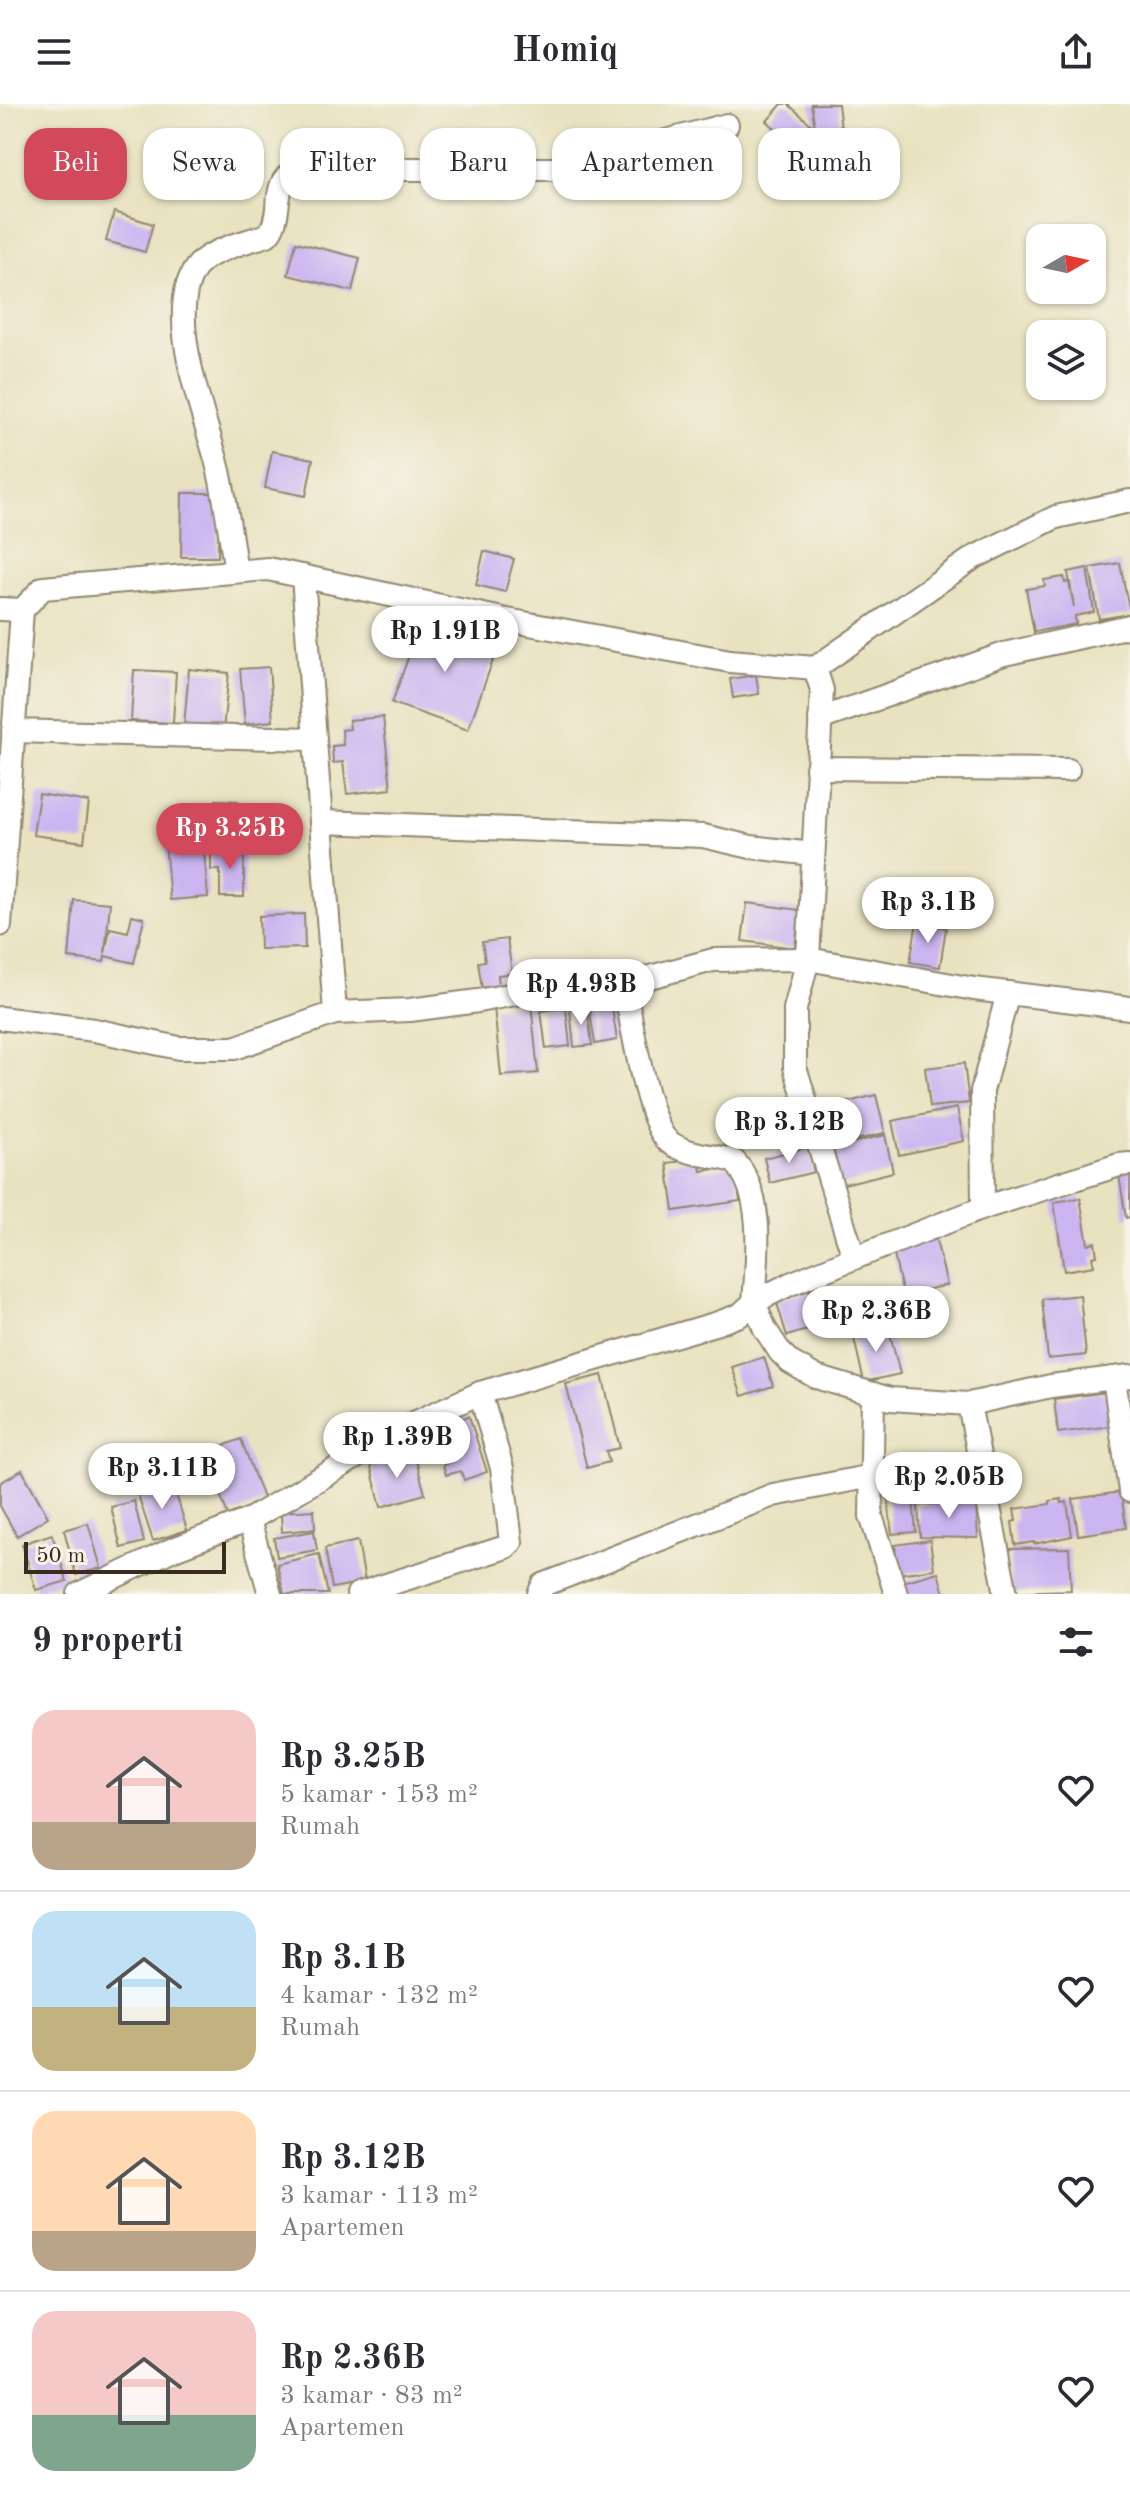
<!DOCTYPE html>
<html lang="id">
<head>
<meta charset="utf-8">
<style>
  body { margin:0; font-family:"Old Standard TT",serif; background:#f2f2f3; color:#2b2b33; height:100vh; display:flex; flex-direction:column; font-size:30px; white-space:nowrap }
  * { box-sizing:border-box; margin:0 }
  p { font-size:26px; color:#7c7c81 }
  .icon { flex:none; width:44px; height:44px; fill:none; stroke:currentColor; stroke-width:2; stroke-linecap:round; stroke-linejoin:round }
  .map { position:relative; height:1490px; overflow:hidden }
  .panel { display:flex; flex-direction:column; background:#fff; flex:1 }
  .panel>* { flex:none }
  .guide { position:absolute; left:24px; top:24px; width:1082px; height:72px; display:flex; gap:16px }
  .needle { width:52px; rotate:81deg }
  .buttons { position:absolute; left:1026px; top:120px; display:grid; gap:16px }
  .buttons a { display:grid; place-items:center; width:80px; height:80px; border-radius:16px; background:#fff; box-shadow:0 2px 6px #0004; font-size:40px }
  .scale { position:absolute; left:24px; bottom:20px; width:202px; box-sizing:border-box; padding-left:8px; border:4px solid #3b2a1e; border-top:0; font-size:22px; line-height:28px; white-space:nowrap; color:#3b2a1e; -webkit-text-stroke:6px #f7f3e8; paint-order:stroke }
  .price { position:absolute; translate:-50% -68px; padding:0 18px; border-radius:28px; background:#fff; color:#222; font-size:26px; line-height:52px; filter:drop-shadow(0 2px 4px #0008) }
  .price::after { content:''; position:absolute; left:50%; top:48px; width:24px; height:18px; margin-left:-12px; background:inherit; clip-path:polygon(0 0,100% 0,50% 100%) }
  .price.current { background:#d1495b; color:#fff }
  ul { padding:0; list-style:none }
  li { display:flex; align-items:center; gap:24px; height:200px; padding:0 32px }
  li+li { border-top:2px solid #e1e1e2 }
  li span { display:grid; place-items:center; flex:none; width:224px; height:160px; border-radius:24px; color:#555 }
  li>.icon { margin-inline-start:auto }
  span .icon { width:96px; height:96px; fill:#fffc; stroke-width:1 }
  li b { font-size:34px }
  h2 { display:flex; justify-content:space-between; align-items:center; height:96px; padding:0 32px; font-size:34px }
  .pill { padding:0 28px; border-radius:24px; background:#fff; box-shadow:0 2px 6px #0004; font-size:28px; line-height:72px }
  .pill.current { background:#d1495b; color:#fff }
  header { display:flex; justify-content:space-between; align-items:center; height:104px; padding:0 32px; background:#fff; font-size:36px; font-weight:700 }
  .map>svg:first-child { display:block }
  .building { fill:#cbb5f1 }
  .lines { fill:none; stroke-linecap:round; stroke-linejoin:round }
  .minor-casing { stroke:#92866f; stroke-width:26 }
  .minor { stroke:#fff; stroke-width:22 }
</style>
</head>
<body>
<header><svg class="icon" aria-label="menu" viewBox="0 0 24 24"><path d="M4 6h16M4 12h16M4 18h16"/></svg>Homiq<svg class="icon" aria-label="share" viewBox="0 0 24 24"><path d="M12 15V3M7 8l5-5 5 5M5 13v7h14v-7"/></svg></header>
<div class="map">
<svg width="1130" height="1490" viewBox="0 0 1130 1490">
  <rect width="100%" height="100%" fill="#f7f3e8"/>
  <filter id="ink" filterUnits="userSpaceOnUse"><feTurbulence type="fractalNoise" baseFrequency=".0125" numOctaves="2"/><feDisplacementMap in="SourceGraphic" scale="16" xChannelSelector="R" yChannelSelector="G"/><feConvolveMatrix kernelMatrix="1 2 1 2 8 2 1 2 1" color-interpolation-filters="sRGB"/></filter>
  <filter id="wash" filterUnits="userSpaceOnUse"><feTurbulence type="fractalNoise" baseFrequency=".006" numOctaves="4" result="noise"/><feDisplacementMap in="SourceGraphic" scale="32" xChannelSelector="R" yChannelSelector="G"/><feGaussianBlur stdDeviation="1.8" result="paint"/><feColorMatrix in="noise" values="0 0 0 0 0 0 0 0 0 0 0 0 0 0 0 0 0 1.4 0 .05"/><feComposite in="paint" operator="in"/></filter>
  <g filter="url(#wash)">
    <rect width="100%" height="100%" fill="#e8e2c0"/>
    <g id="blocks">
      <g class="building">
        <polygon points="782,0 788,0 814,23 790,51 774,37 780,29 767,17"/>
        <polygon points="811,0 838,0 841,25 816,29"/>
        <polygon points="114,108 153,120 145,148 106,137"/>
        <polygon points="296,138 360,154 352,187 288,171"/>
        <polygon points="272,347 313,355 306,392 265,384"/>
        <polygon points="182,389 219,389 218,453 181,453"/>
        <polygon points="484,447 514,455 505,488 476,481"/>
        <polygon points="1120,459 1130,510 1099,515 1090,464"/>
        <polygon points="1087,464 1094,508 1075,512 1076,520 1034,528 1026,485 1045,482 1044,476 1064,473 1065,479 1069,478 1074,503 1068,468"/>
        <polygon points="422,515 498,542 468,626 392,599"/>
        <polygon points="269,563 273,617 245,620 240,565"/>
        <polygon points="189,565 229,569 223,626 184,622"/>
        <polygon points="134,566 176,568 173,619 131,617"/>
        <polygon points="756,571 759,590 733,594 730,575"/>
        <polygon points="383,613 391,685 347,690 343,658 333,659 332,642 343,641 342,626 350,625 349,616"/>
        <polygon points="39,690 89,698 84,738 33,731"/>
        <polygon points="216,696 238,697 237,741 214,740"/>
        <polygon points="203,735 208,793 170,796 165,739"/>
        <polygon points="211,745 244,745 244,793 220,793 220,766 211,766"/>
        <polygon points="74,796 110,799 105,849 110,824 128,828 132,811 144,814 134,859 105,852 104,858 69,854"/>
        <polygon points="747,799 800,806 795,844 742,837"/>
        <polygon points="304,810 305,844 260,845 259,812"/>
        <polygon points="917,818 946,824 940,863 910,858"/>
        <polygon points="507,835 512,869 498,871 499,881 482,884 478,858 485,857 482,838"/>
        <polygon points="611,897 617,936 595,940 589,901"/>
        <polygon points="531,899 538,969 501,972 494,903"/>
        <polygon points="587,902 592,941 574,943 570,905"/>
        <polygon points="566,904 570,942 546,945 541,907"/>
        <polygon points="964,959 969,999 930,1003 925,964"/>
        <polygon points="876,991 885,1029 830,1042 821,1005"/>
        <polygon points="957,1004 964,1037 899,1051 892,1017"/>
        <polygon points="885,1031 893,1068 840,1081 831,1044"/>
        <polygon points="808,1043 814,1068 770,1079 764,1054"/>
        <polygon points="699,1055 701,1067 735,1062 740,1097 674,1107 667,1059"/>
        <polygon points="1130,1063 1130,1113 1126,1114 1118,1065"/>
        <polygon points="1080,1094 1088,1140 1095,1138 1097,1152 1092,1153 1094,1162 1064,1167 1054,1098"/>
        <polygon points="935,1132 947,1181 903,1191 892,1142"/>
        <polygon points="827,1181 838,1217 787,1232 776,1196"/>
        <polygon points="1080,1191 1086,1251 1048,1255 1042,1195"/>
        <polygon points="888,1222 900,1270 864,1278 853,1230"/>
        <polygon points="764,1253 773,1282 742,1292 732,1263"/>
        <polygon points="602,1271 620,1344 606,1347 609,1358 587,1364 566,1280"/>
        <polygon points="1107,1288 1111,1322 1058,1329 1054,1295"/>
        <polygon points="469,1312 487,1368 464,1376 461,1367 446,1371 443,1361 451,1358 449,1351 454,1350 451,1341 444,1344 437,1322"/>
        <polygon points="241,1335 264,1397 228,1411 204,1349"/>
        <polygon points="414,1349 425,1390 381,1403 370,1360"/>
        <polygon points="22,1366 48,1413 17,1432 0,1402 0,1379"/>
        <polygon points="172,1377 187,1426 153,1437 137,1388"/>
        <polygon points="912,1384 916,1428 892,1430 887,1387"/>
        <polygon points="1121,1388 1126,1424 1078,1431 1073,1395"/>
        <polygon points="1061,1395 1062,1399 1067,1398 1072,1432 1034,1440 1034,1438 1015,1441 1012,1418 1016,1417 1014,1405 1050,1400 1050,1397"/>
        <polygon points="134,1397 144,1438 121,1444 111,1403"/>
        <polygon points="976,1398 978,1434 920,1433 918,1401"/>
        <polygon points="314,1406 315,1425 282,1428 281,1408"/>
        <polygon points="88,1419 101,1464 76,1471 64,1426"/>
        <polygon points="314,1427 317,1446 277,1453 274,1434"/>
        <polygon points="52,1430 67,1477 36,1486 22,1440"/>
        <polygon points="930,1436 934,1465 898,1470 895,1441"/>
        <polygon points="358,1437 365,1478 332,1484 325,1444"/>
        <polygon points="1069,1444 1071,1486 1011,1488 1010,1445"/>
        <polygon points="319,1450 328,1490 284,1490 277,1460"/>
        <polygon points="938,1468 944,1490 907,1490 903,1478"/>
      </g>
    </g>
  </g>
  <g filter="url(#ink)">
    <use href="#blocks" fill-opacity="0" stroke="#92866f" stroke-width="2"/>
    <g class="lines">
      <defs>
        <g id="minor">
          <path d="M236 467C230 432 226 394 217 359 205 312 160 201 200 159 212 146 249 137 267 131 284 115 271 77 293 69 303 64 319 66 331 65H559L727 21"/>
          <polyline points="303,472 335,909"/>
          <polyline points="0,505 22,506 43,484 268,465 502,515 730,557 815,564 822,586 808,855 795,905 795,963 854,1154 790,1180 754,1198"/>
          <polyline points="815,564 973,454 1056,413 1130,397"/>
          <polyline points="820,615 1004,550 1130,522"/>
          <polyline points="13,627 315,635"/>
          <polyline points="817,664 1068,666"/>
          <polyline points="321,718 703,732 751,743 813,750"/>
          <polyline points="0,821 22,506"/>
          <path d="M624 880C631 912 646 1020 669 1038 687 1051 713 1051 734 1057 766 1090 757 1157 754 1198"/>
          <polyline points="0,914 94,926 179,944 234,944 335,909 410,906 478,897 589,876 624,880 713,856 808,855 974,885 1130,904"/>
          <polyline points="983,1104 982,987 1008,889"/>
          <polyline points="854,1154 983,1104 1119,1061 1130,1060"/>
          <polyline points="1114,1274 1130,1387"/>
          <polyline points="873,1290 871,1412 896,1490"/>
          <polyline points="969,1300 1006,1490"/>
          <polyline points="249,1416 270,1490"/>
          <polyline points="79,1490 171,1446 249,1416 416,1318 480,1289 718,1219 740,1211 754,1198 765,1225 780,1248 790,1258 816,1273 890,1295 969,1300 1051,1282 1130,1272"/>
          <polyline points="358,1490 506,1443 511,1438 502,1364 480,1289"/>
          <polyline points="539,1490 543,1481 556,1476 773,1391 872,1372"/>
        </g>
      </defs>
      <use href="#minor" class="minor-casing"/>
      <use href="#minor" class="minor"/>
    </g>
  </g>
</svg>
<div class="buttons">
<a><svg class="needle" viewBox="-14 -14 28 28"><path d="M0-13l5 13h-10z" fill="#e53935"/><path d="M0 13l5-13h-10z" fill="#7c7c81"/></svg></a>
<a><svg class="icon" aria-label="layers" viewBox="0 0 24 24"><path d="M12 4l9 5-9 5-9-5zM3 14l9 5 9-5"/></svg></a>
</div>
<div class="scale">50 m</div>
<b class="price" style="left:445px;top:570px">Rp 1.91B</b>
<b class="price current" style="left:230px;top:767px">Rp 3.25B</b>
<b class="price" style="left:928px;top:841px">Rp 3.1B</b>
<b class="price" style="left:581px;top:923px">Rp 4.93B</b>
<b class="price" style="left:789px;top:1061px">Rp 3.12B</b>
<b class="price" style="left:876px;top:1250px">Rp 2.36B</b>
<b class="price" style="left:397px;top:1376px">Rp 1.39B</b>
<b class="price" style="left:162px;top:1407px">Rp 3.11B</b>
<b class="price" style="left:949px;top:1416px">Rp 2.05B</b>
<div class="guide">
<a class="pill current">Beli</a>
<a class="pill">Sewa</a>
<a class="pill">Filter</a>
<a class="pill">Baru</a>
<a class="pill">Apartemen</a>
<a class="pill">Rumah</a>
</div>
</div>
<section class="panel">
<h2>9 properti<svg class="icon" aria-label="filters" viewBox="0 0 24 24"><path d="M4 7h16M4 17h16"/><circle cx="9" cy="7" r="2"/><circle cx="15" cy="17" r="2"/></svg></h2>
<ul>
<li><span style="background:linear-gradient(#f6c9c9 70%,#b9a48a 0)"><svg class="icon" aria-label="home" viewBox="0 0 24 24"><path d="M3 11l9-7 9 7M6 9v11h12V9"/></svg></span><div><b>Rp 3.25B</b><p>5 kamar · 153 m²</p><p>Rumah</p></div><svg class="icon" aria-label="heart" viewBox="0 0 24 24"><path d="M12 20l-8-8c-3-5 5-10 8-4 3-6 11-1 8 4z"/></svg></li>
<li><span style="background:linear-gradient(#bfe0f5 60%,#c2b280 0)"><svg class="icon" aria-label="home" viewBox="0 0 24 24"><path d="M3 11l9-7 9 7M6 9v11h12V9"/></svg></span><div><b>Rp 3.1B</b><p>4 kamar · 132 m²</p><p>Rumah</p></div><svg class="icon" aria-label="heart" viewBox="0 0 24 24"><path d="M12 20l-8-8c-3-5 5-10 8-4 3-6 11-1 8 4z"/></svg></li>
<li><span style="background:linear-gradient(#ffd9b3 75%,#b9a48a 0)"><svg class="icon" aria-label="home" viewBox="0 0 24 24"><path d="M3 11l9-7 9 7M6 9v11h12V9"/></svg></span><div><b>Rp 3.12B</b><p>3 kamar · 113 m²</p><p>Apartemen</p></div><svg class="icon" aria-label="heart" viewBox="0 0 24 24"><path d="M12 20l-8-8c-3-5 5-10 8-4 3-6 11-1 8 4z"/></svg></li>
<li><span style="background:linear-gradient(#f6c9c9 65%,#7fa58c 0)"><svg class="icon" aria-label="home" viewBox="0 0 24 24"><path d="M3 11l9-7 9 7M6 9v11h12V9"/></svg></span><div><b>Rp 2.36B</b><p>3 kamar · 83 m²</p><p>Apartemen</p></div><svg class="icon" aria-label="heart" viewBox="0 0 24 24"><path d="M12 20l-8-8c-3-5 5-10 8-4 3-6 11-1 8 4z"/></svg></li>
</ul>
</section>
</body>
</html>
